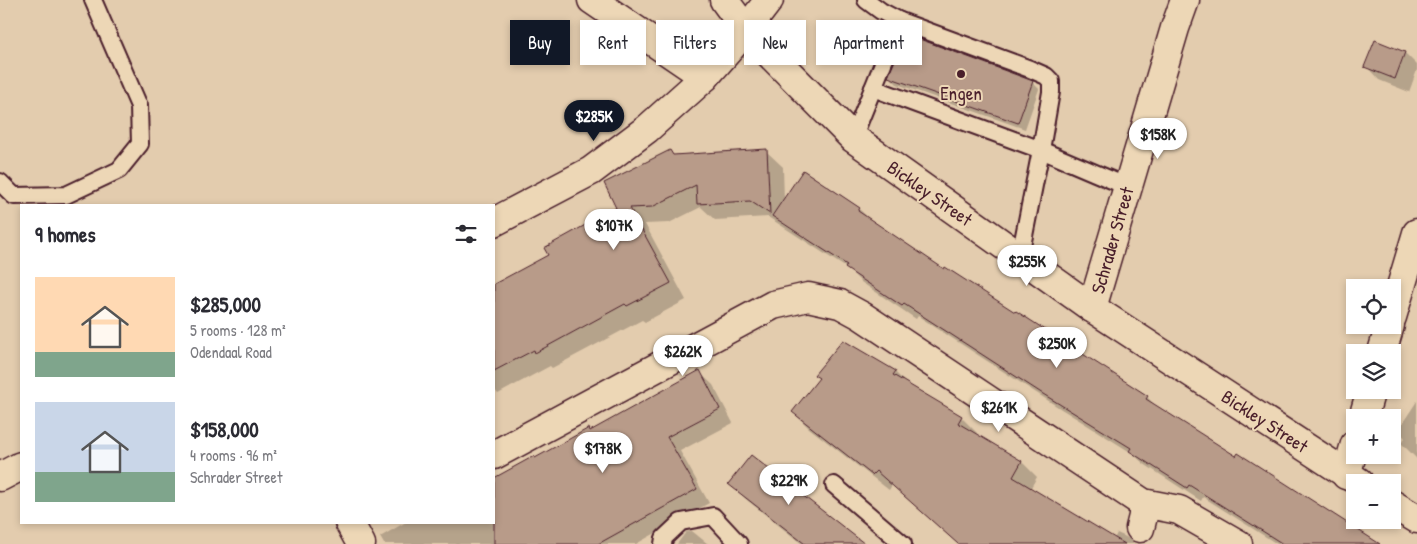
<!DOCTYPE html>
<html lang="en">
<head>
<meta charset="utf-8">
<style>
  body { margin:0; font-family:"Patrick Hand",sans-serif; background:#f7f7f7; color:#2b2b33; height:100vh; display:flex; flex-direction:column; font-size:19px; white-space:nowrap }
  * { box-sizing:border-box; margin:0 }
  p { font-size:16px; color:#7c7c81 }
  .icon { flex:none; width:28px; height:28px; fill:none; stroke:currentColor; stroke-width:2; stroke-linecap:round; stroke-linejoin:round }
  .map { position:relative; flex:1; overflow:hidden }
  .side { position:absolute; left:20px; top:204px; width:475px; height:320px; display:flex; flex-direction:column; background:#fff; border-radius:0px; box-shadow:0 2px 8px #0003 }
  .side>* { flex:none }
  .top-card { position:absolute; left:510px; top:20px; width:475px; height:45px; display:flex; gap:10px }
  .fabs { position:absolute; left:1346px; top:279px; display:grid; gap:10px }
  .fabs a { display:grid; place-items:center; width:55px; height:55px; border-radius:0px; background:#fff; box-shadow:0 2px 8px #0003; font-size:25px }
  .price { position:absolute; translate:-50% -42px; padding:0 11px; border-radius:18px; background:#fff; color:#222; font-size:16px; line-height:32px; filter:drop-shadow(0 1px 2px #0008) }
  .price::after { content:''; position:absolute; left:50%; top:30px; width:15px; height:11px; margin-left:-8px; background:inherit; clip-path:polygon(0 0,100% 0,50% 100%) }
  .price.active { background:#111827; color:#fff }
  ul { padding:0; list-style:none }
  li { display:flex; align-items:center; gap:15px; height:125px; padding:0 15px }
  li span { display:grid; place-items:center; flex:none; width:140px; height:100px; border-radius:0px; color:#555 }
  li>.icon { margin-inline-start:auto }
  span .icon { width:60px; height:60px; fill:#fffc; stroke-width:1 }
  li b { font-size:21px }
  h2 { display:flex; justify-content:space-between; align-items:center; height:60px; padding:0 15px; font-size:21px }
  .pill { padding:0 18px; border-radius:0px; background:#fff; box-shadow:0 2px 8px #0003; font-size:18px; line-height:45px }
  .pill.active { background:#111827; color:#fff }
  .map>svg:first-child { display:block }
  .shadow { fill:#0003 }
  .building { fill:#b89b89; stroke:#4a1f2b }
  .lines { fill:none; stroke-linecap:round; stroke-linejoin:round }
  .service-casing { stroke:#4a1f2b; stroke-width:20 }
  .minor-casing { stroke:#4a1f2b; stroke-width:31 }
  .tertiary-casing { stroke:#4a1f2b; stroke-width:31 }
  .service { stroke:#edd7b6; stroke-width:16 }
  .minor { stroke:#edd7b6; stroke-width:28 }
  .tertiary { stroke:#edd7b6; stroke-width:28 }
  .poi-dot { fill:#4a1f2b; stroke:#edd7b6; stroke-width:2 }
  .labels { text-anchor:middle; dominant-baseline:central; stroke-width:4; stroke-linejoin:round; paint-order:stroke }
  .poi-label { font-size:19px; fill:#4a1f2b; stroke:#edd7b6 }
  .street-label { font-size:19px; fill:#4a1f2b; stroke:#edd7b6 }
</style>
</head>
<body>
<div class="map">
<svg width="1417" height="544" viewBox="0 0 1417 544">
  <rect width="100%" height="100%" fill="#e3ccae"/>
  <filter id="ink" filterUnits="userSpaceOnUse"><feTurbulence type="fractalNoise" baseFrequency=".02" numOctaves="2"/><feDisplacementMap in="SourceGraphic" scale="10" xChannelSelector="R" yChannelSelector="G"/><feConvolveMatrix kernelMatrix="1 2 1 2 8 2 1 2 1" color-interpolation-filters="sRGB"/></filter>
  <g filter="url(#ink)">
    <g class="shadow">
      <polygon points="1405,53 1417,65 1417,70 1409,92 1379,80 1366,66"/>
      <polygon points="890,77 1032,82 1039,89 1025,129 897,84"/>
      <polygon points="670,151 674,156 766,151 783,167 784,200 859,209 873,222 944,270 1147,397 1160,410 1372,544 1277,544 1203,497 1201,501 1144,464 1132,453 1058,407 918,316 916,319 861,282 848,269 768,217 715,220 701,207 669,223 645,224 686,300 645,322 642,320 552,368 550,366 498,394 494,389 494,312 498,310 494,303 494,285 550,256 618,209"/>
      <polygon points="843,341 895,372 909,386 961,417 977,433 976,435 1022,462 1037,477 1030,489 1114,539 1117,533 1126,537 1135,544 958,544 892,485 889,490 809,428 793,412 820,379 816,375"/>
      <polygon points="699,372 713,385 733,423 680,451 709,503 636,544 384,544 380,537 406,522 494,522 494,480 534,458 536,459 591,432"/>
      <polygon points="1417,401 1417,459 1401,443 1405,438 1398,430"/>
      <polygon points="730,484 860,544 802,544 747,500"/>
      <polygon points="692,531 708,544 677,544 686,532"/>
    </g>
    <g class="building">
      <polygon points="906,34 1033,81 1018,123 888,77"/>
      <polygon points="1375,40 1405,52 1395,79 1364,67"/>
      <polygon points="767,149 770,214 750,201 697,204 696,185 652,207 630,208 671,283 627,306 625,304 535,353 534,350 494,371 494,284 548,255 544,248 616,208 604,183 670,150 673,155"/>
      <polygon points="803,170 860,208 858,211 944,269 945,267 1015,312 1016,311 1148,396 1146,399 1236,456 1238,453 1380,544 1283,544 1189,485 1187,488 1129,451 1131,448 1043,394 904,304 902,306 845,268 847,265 772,216"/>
      <polygon points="843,340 896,371 893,375 962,416 958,423 1022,461 1013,477 1125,544 958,544 876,471 872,475 792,412 819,378 814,375"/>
      <polygon points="700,370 720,409 667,437 697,489 598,544 494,544 494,478 534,456 535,458 589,428 590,431"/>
      <polygon points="751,455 865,544 805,544 728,484"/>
    </g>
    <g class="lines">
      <defs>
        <g id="service">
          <polyline points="866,0 881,11 900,21 1030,69 1046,76 1051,81 1051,92 1041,150 1020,256"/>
          <polyline points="873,88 1041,150 1128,187"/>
          <polyline points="853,138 900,21"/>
          <polyline points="0,182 14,196 66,195 119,170 140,144 139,106 93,0"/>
          <polyline points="834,485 903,544"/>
          <polyline points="663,544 664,538 681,522 713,516 739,544"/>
        </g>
        <g id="minor">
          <polyline points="592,0 705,77"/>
          <polyline points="494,222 591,171 647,129 705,77 746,30 769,0"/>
          <polyline points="1092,308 1175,28 1185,0"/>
          <polyline points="1392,317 1417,233"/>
          <polyline points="1382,352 1390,325"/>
          <polyline points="1363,418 1371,390"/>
          <polyline points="494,455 773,305 808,297 840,304 862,316 1143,503 1179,510 1238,544"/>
          <polyline points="1346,475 1355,444"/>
          <polyline points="0,477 21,466"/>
          <polyline points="349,522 361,544"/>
          <polyline points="1140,528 1143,516 1143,503"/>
        </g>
        <g id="tertiary">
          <polyline points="724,0 746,30 853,138 1092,308 1359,482"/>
          <polyline points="1392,504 1417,519"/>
        </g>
      </defs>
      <use href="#service" class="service-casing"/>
      <use href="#minor" class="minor-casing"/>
      <use href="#tertiary" class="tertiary-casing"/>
      <use href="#service" class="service"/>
      <use href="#minor" class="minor"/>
      <use href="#tertiary" class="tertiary"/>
    </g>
  </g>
  <circle class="poi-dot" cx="961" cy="74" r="5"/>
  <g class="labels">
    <g class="poi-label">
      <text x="961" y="93">Engen</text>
    </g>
    <g class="street-label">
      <text transform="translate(930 193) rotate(35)">Bickley Street</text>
      <text transform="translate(1112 240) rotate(-74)">Schrader Street</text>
      <text transform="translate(1265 421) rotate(33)">Bickley Street</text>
    </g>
  </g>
</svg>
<div class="fabs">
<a><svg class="icon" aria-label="locate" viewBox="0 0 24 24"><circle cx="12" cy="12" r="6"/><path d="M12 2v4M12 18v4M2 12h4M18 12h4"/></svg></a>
<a><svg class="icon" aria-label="layers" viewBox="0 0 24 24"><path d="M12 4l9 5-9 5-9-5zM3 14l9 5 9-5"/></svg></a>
<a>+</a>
<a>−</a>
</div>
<b class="price active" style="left:594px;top:142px">$285K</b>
<b class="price" style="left:1158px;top:160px">$158K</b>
<b class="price" style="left:614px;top:251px">$107K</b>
<b class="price" style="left:1027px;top:287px">$255K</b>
<b class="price" style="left:1057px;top:369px">$250K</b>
<b class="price" style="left:683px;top:377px">$262K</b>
<b class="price" style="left:999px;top:433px">$261K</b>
<b class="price" style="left:603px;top:474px">$178K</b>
<b class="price" style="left:789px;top:506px">$229K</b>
<div class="top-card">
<a class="pill active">Buy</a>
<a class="pill">Rent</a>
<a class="pill">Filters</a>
<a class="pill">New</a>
<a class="pill">Apartment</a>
</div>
<section class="side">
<h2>9 homes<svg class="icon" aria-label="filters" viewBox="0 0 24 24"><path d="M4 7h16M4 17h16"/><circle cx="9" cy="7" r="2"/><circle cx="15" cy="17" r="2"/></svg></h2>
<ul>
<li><span style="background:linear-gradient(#ffd9b3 75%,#7fa58c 0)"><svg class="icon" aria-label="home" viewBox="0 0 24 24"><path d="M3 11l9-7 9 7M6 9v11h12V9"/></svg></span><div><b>$285,000</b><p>5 rooms · 128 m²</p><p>Odendaal Road</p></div></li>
<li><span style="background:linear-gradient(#c9d6e8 70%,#7fa58c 0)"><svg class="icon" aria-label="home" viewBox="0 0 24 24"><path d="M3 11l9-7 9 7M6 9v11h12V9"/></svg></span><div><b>$158,000</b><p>4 rooms · 96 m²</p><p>Schrader Street</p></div></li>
</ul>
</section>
</div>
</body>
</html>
